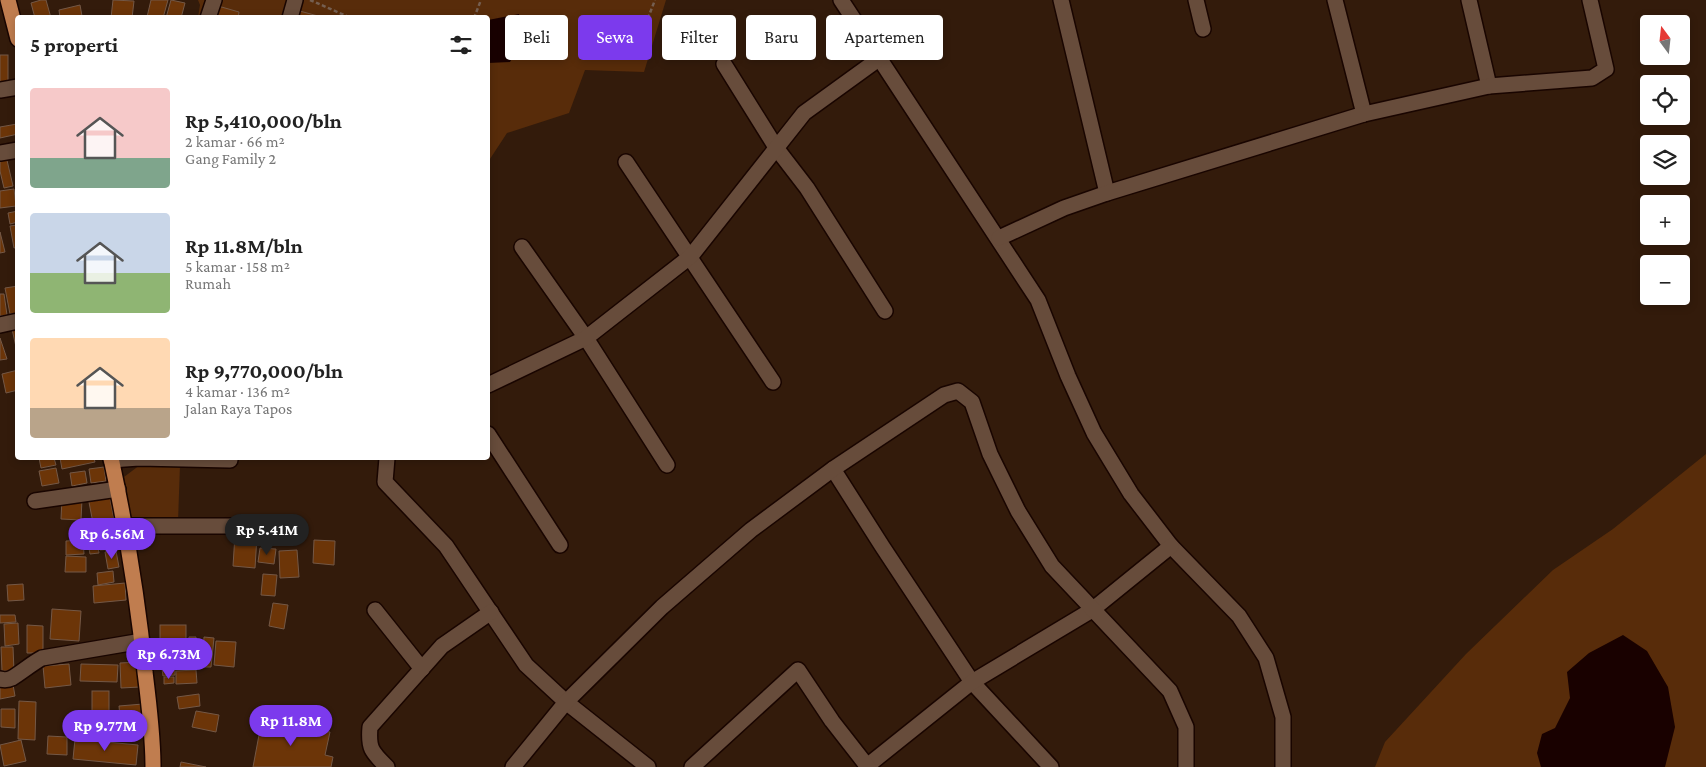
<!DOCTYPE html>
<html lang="id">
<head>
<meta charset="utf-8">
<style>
  body { margin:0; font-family:"Crimson Pro",serif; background:#f2f2f2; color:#222; height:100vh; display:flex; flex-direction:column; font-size:19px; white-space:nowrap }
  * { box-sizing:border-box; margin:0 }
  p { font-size:16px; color:#767676 }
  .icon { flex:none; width:28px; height:28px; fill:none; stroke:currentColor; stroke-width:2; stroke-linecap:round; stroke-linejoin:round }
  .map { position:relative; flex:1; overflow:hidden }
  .details { position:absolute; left:15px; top:15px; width:475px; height:445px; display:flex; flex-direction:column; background:#fff; border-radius:5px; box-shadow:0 2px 8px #0003 }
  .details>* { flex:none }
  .guide { position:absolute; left:505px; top:15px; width:475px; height:45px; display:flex; gap:10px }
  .needle { width:32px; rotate:345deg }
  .buttons { position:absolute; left:1640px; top:15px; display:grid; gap:10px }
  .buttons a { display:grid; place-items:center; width:50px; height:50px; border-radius:5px; background:#fff; box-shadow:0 2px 8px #0003; font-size:25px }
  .price { position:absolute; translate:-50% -42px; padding:0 11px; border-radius:18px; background:#7c3aed; color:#fff; font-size:16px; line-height:32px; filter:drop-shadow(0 1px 2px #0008) }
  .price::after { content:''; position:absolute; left:50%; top:30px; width:15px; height:11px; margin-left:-8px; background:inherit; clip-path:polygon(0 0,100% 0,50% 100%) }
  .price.current { background:#222; color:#fff }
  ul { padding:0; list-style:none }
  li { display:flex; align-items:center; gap:15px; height:125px; padding:0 15px }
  li span { display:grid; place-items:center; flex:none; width:140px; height:100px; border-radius:5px; color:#555 }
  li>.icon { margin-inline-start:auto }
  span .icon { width:60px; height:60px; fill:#fffc; stroke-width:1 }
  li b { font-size:21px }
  h2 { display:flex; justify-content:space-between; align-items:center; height:60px; padding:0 15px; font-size:21px }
  .tag { padding:0 18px; border-radius:5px; background:#fff; box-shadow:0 2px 8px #0003; font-size:18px; line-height:45px }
  .tag.current { background:#7c3aed; color:#fff }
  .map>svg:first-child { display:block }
  .green { fill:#582c0a }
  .water { fill:#190100 }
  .building { fill:#6c3508; stroke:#745846 }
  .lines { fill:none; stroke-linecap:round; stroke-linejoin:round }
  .minor-casing { stroke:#190500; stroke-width:18 }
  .major-casing { stroke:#190500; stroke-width:18 }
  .path { stroke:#755f51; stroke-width:2.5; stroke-dasharray:4 2.5; stroke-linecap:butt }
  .minor { stroke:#674c3b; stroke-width:15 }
  .major { stroke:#c07d4f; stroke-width:15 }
</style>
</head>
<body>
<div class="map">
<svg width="1706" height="767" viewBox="0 0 1706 767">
  <rect width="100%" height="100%" fill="#331b0b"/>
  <g class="green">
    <polygon points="198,0 666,0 644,72 585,70 569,113 507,133 488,162 488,18 198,17 200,5"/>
    <polygon points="1706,454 1706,767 1375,767 1385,742 1466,654 1553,570 1613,529"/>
    <polygon points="140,465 180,465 178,522 132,521 124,477"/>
  </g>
  <g class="water">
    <polygon points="519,14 522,41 510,62 488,63 488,20"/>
    <polygon points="1623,635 1647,651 1668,687 1675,727 1665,767 1541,767 1537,753 1542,734 1555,728 1570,698 1567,672 1589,653"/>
  </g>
  <g class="building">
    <polygon points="41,0 46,0 51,18 35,18 31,3"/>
    <polygon points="113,0 134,1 132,18 111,18"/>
    <polygon points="151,0 168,0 163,18 147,17"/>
    <polygon points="171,0 185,3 181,18 166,18"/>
    <polygon points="80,5 82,16 60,18 59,10"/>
    <polygon points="218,6 239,12 238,18 215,18"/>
    <polygon points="296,10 318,16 317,18 294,18"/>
    <rect x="0" y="55" width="8" height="30"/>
    <polygon points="17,124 18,134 0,138 0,127"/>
    <polygon points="6,156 13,186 4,188 0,171 0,157"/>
    <polygon points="14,189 16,206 0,208 0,191"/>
    <polygon points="18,211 18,222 10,224 8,213"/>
    <polygon points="18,225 18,247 14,248 10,226"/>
    <polygon points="0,232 5,252 0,253"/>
    <polygon points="18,286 18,313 10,314 5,288"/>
    <polygon points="0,294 4,294 7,315 0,316"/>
    <polygon points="18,328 18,347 16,347 12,329"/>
    <polygon points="0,338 7,359 0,360"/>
    <polygon points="18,370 18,390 6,393 2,374"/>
    <polygon points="39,458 54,458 56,465 41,468"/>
    <polygon points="60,458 94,458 95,462 62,469"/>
    <polygon points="104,467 106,481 91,483 89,469"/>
    <polygon points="56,468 59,483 42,486 39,471"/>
    <polygon points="85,471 87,483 72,486 70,473"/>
    <polygon points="109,493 114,519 93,523 88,497"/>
    <polygon points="62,499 82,499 81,520 61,519"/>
    <polygon points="119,521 120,534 93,538 91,524"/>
    <polygon points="235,535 257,536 255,568 233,566"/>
    <polygon points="117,537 118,549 100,550 99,539"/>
    <polygon points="83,540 84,554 66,555 66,541"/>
    <polygon points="314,540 335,541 334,565 313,563"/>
    <polygon points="97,542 99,553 90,554 88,543"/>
    <polygon points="260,548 276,549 274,564 258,562"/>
    <polygon points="297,550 299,577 280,578 279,551"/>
    <polygon points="116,551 119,567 108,569 105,552"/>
    <polygon points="66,556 86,557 86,572 65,572"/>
    <polygon points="113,571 114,582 98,585 97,573"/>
    <polygon points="263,574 277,575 275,596 261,595"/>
    <polygon points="125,583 126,600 94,603 93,586"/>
    <polygon points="23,584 24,600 8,601 7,585"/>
    <polygon points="273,603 288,605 284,629 269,626"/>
    <polygon points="52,609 81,611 79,641 50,639"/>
    <polygon points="0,615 15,615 16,622 0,623"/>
    <polygon points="18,623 19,644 5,646 4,624"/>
    <polygon points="27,625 43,626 43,653 27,653"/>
    <rect x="160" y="625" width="26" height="16"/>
    <polygon points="189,637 196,637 196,653 188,653"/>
    <polygon points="204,637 214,638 211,667 202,667"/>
    <rect x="160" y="641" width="26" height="11"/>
    <polygon points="216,641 236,642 234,667 214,665"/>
    <polygon points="1,647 13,647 14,671 2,671"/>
    <polygon points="177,655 198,656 198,668 176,667"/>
    <polygon points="173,656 174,666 161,666 161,657"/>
    <polygon points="139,662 140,687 121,688 120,663"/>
    <polygon points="69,664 71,685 45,688 43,666"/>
    <polygon points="81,664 118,665 117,682 80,681"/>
    <polygon points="175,668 175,675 163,676 162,669"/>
    <polygon points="196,670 197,683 176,684 176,671"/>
    <polygon points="164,677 174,677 174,683 164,684"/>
    <polygon points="12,679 15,696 0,699 0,681"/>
    <rect x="92" y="691" width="17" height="21"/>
    <polygon points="199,694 200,706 179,709 177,697"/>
    <polygon points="19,701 36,702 35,740 18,739"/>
    <polygon points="143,704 145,727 121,729 119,706"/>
    <polygon points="1,709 15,709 15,728 1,727"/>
    <polygon points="196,711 219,715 216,732 192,727"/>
    <polygon points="262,719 330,732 325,755 333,757 331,767 253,767"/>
    <polygon points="48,736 67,737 67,755 47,754"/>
    <polygon points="75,739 138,745 136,765 73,759"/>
    <polygon points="21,740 26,761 4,766 0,745"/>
    <polygon points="181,762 206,767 180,767"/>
  </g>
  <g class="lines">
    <defs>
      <g id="minor">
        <polyline points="841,0 1038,300 1068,376 1094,433 1131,494 1171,546 1239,616 1266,658 1283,717 1283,767"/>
        <polyline points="1061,0 1107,193"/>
        <polyline points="1196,0 1203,29"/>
        <polyline points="1335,0 1364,114"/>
        <polyline points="1469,0 1489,86"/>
        <polyline points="208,18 214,0"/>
        <polyline points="290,18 295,0"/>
        <polyline points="724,64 777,149 807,188 885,311"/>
        <polyline points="0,90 18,87"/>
        <polyline points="0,153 18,150"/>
        <polyline points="626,162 773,382"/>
        <polyline points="999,238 1064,208 1107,193 1364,114 1489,86 1592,78 1606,69 1590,0"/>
        <polyline points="522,247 586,338 667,465"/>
        <polyline points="0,325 18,321"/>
        <polyline points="488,385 586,338 691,256 804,113 880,58"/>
        <polyline points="488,434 560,545"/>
        <polyline points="387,458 385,482 446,546 526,665 566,702 648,767"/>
        <polyline points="111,460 139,458 230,460"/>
        <polyline points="833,469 882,546 972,682 1051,767"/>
        <polyline points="35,501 118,489"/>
        <polyline points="125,526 245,526"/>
        <polyline points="375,610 422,669"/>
        <path d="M0 679C4 680 8 680 12 678 22 672 31 664 42 658L142 641"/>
        <polyline points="867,766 972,682 1092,610 1171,546"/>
        <path d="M387 767C372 752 368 749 370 727L442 646 491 612"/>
        <polyline points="513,767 566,702 662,607 751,530 833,469 944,395 958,391 972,402 990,454 1018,511 1052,566 1170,691 1186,727 1186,767"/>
        <polyline points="692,767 798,670 832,721 868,767"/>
      </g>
      <g id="major">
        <polyline points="8,0 18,39"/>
        <path d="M111 458C126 528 138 600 145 672 149 704 153 735 153 767"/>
      </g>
    </defs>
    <use href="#minor" class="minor-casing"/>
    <use href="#major" class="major-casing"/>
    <g class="path">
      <polyline points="310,0 351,18"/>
      <polyline points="474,18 481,0"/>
      <polyline points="611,48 633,51 636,49 655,0"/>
    </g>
    <use href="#minor" class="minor"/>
    <use href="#major" class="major"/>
  </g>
</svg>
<div class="buttons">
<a><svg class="needle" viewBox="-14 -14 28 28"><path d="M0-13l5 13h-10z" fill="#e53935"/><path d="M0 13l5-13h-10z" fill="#767676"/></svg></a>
<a><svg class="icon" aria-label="locate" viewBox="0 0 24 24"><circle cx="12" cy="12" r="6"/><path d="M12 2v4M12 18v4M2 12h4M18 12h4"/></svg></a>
<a><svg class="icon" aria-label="layers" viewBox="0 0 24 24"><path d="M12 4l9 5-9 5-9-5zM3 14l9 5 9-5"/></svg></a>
<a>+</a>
<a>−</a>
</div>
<b class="price current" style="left:267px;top:556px">Rp 5.41M</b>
<b class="price" style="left:112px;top:560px">Rp 6.56M</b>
<b class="price" style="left:169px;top:680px">Rp 6.73M</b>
<b class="price" style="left:291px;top:747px">Rp 11.8M</b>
<b class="price" style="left:105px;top:752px">Rp 9.77M</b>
<div class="guide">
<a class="tag">Beli</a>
<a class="tag current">Sewa</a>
<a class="tag">Filter</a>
<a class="tag">Baru</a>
<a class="tag">Apartemen</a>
</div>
<section class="details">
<h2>5 properti<svg class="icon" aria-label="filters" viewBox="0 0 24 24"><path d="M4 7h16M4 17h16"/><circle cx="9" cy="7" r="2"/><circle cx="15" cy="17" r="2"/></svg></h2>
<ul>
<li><span style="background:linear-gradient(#f6c9c9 70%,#7fa58c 0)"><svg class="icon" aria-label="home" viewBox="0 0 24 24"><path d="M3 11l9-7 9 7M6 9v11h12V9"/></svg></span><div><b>Rp 5,410,000/bln</b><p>2 kamar · 66 m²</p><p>Gang Family 2</p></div></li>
<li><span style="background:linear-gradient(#c9d6e8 60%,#8fb573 0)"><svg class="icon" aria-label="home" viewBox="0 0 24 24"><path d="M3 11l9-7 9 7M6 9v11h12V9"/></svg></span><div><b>Rp 11.8M/bln</b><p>5 kamar · 158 m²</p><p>Rumah</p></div></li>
<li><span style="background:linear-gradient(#ffd9b3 70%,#b9a48a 0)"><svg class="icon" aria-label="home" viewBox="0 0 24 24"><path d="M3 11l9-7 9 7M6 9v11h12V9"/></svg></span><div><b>Rp 9,770,000/bln</b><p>4 kamar · 136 m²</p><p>Jalan Raya Tapos</p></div></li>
</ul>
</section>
</div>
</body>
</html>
